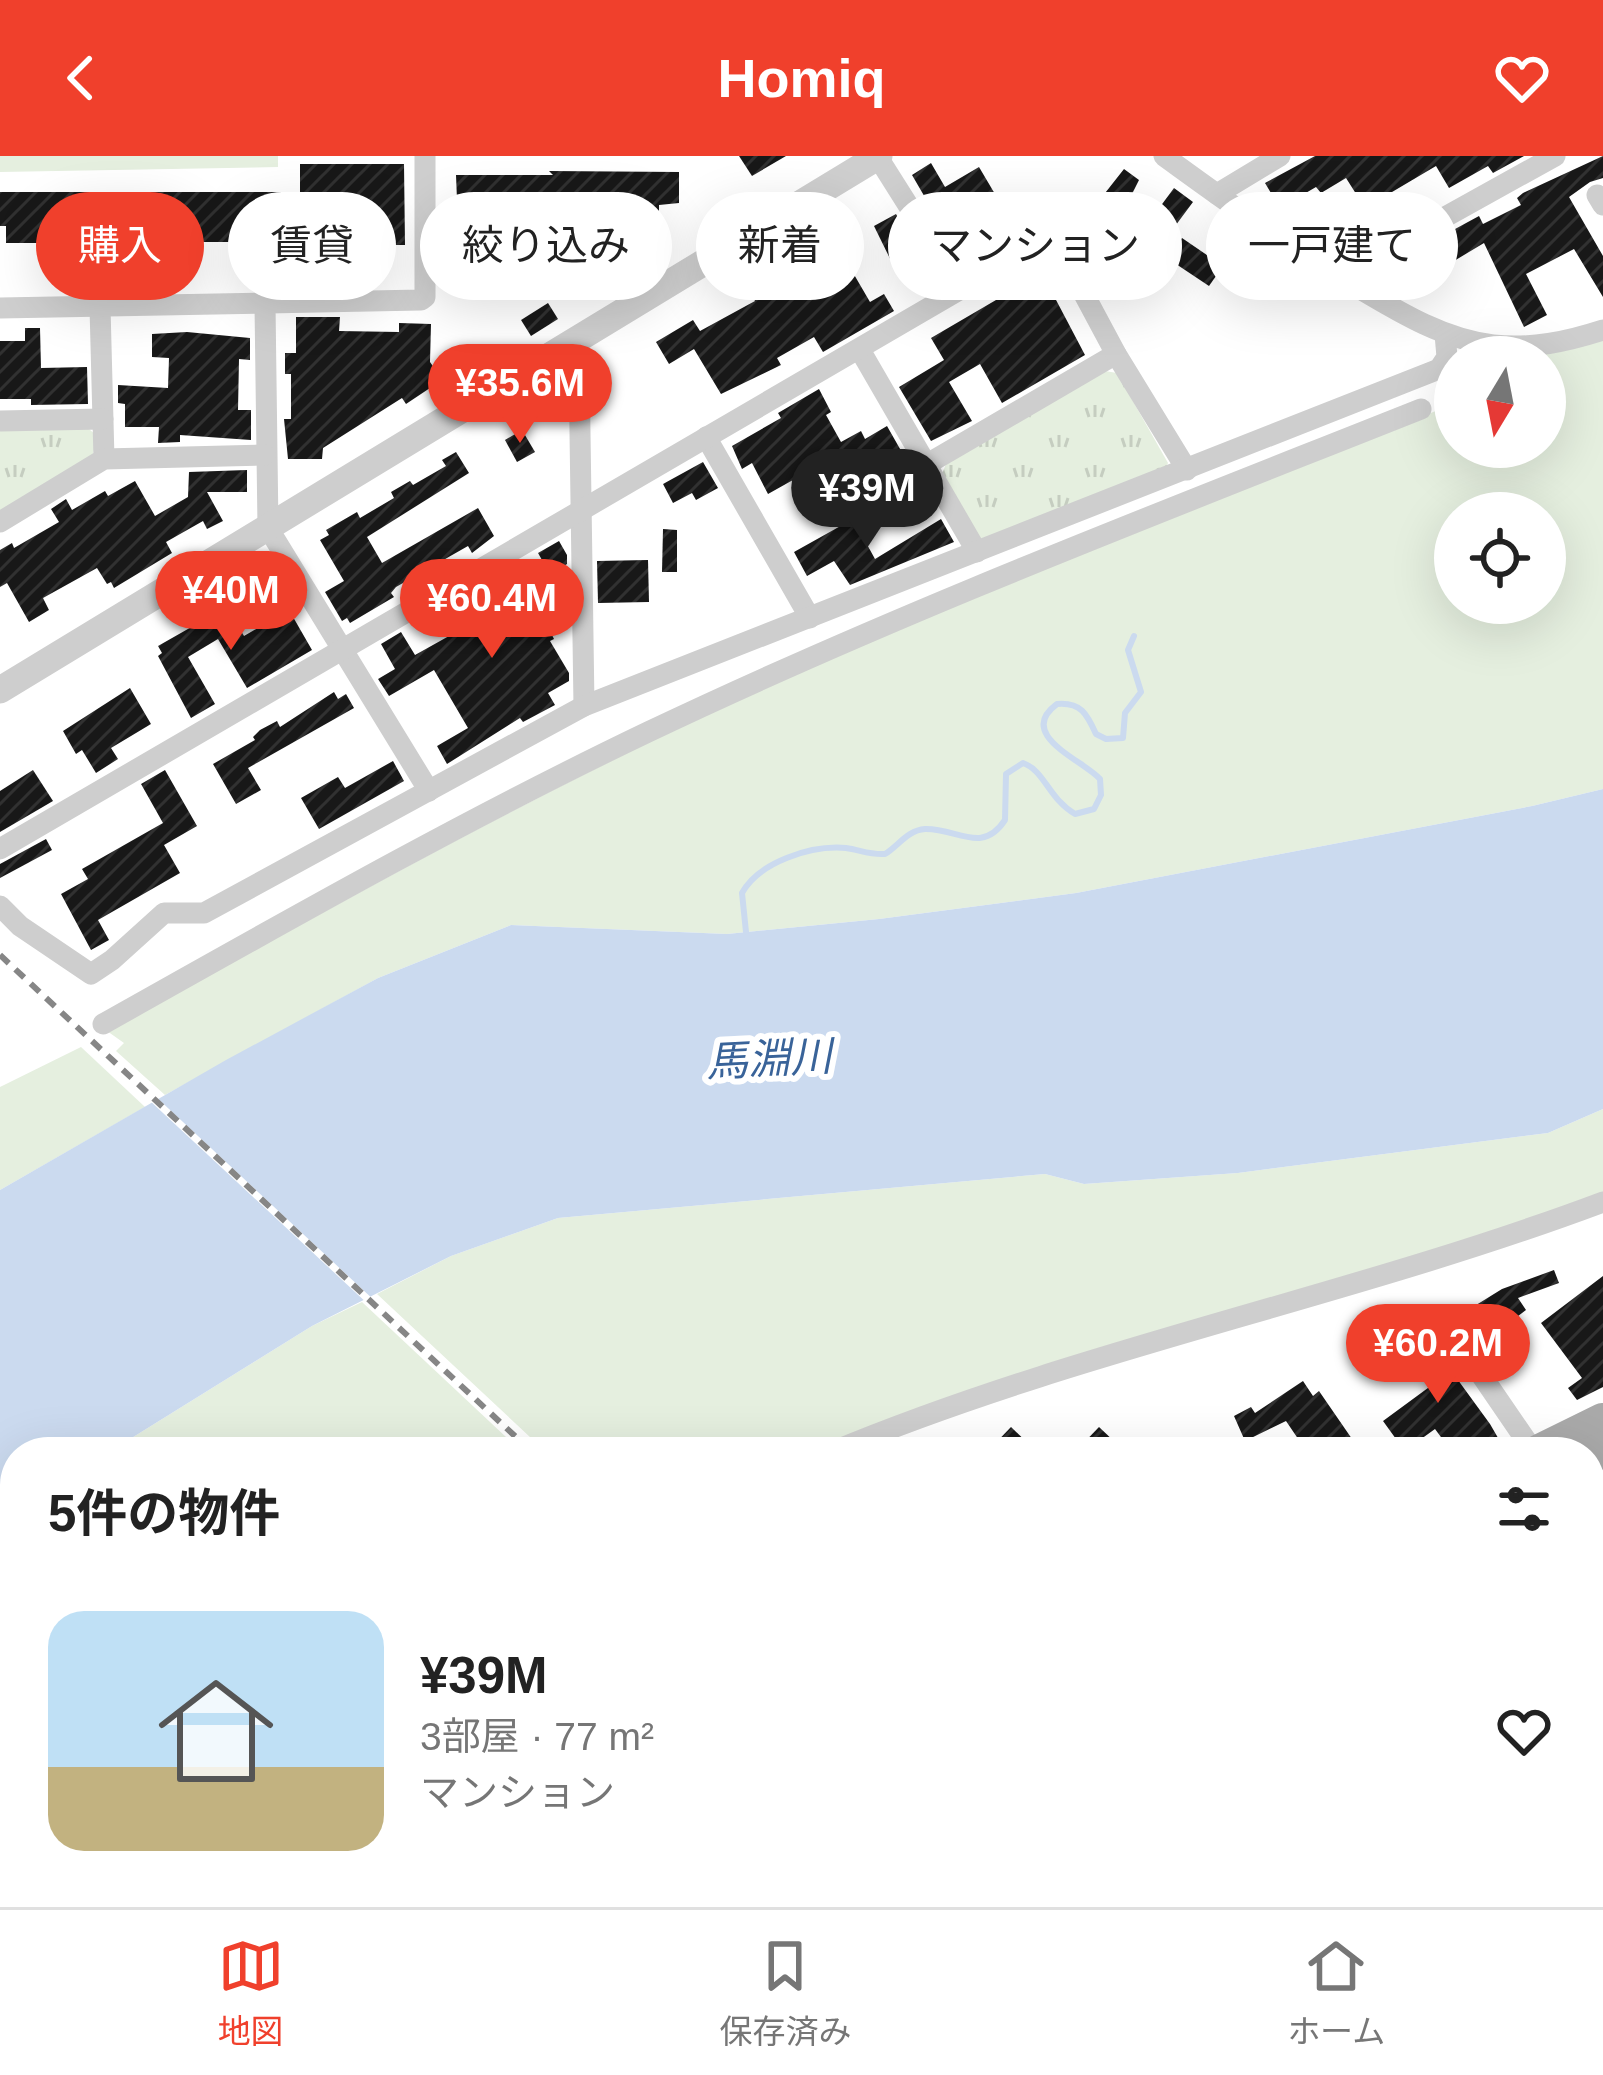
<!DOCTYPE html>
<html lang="ja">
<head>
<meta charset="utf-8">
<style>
  body { margin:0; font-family:Helvetica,"Noto Sans JP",sans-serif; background:#f6f6f6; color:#222; height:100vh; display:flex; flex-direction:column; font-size:45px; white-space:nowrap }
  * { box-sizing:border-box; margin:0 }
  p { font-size:39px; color:#767676 }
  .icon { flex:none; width:66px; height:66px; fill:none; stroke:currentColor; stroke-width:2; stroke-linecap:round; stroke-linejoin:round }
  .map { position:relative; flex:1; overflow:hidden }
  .drawer { position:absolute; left:0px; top:1281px; width:1605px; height:471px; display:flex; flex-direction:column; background:#fff; border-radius:48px 48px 0 0; box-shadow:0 12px 48px #0002 }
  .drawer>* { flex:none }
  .banner { position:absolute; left:36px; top:36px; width:1533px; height:108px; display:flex; gap:24px }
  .needle { width:78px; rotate:190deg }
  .buttons { position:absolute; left:1434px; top:180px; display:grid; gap:24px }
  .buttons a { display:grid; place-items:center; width:132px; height:132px; border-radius:50%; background:#fff; box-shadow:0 12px 48px #0002; font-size:60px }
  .price { position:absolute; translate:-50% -102px; padding:0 27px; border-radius:42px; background:#f0402c; color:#fff; font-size:39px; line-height:78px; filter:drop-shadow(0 3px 6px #0008) }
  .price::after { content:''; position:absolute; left:50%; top:72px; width:36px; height:27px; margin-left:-18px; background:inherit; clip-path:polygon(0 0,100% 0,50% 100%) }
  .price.current { background:#222; color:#fff }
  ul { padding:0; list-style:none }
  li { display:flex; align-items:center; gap:36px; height:300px; padding:0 48px }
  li+li { border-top:3px solid #e0e0e0 }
  li span { display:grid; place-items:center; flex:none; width:336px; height:240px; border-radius:36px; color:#555 }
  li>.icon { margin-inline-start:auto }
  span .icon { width:144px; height:144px; fill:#fffc; stroke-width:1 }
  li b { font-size:51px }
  h2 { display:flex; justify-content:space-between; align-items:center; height:144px; padding:0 48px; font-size:51px }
  .chip { padding:0 42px; border-radius:54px; background:#fff; box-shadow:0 12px 48px #0002; font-size:42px; line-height:108px }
  .chip.current { background:#f0402c; color:#fff }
  header { display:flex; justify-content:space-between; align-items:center; height:156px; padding:0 48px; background:#f0402c; color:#fff; font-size:54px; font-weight:700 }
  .menu { display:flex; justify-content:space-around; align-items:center; height:168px; border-top:3px solid #e0e0e0; background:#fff; font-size:33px; color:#767676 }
  .menu a { display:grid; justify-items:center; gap:6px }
  .menu .current { color:#f0402c }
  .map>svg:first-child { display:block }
  .grass { fill:#e5efdf; fill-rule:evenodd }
  .park { fill:url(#park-tufts) }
  .water { fill:#cbdaef }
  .pier { fill:#fff }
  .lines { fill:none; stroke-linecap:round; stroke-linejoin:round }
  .stream { stroke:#cbdaef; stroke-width:6 }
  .building { fill:url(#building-hatch) }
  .minor { stroke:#cecece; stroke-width:21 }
  .tertiary { stroke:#cecece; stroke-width:27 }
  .primary { stroke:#a9a9a9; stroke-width:36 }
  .rail { stroke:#868686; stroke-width:6; stroke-dasharray:12 9; stroke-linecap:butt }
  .labels { text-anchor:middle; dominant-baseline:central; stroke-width:12; stroke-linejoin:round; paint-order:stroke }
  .water-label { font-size:42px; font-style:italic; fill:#396399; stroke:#fff }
</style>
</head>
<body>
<header><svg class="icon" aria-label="back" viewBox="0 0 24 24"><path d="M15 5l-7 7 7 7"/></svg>Homiq<svg class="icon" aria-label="heart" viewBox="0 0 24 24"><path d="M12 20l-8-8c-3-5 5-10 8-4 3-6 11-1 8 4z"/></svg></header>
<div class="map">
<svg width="1603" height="1751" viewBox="0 0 1603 1751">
  <defs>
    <pattern id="park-tufts" width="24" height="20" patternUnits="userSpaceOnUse" patternTransform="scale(3)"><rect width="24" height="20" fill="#e5efdf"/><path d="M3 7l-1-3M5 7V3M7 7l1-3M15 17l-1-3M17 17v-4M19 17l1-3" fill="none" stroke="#c5cdc0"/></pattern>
    <pattern id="building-hatch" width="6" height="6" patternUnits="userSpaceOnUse" patternTransform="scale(3)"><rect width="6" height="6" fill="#181818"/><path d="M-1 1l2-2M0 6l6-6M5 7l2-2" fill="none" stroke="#313131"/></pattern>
  </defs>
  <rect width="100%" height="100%" fill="#fff"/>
  <g class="grass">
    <polygon points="0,0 278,0 278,11 0,16"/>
    <path d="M1603 184V633L1532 650 1076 737 879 763 727 778 511 769 378 822 165 939 116 895 124 887 107 875C301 769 493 660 693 565 942 447 1201 353 1455 247V291H1545V201H1505L1507 197ZM1455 357H1545V447H1455Z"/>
    <polygon points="81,891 145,951 0,1034 0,931"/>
    <polygon points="1603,953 1603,1038 1462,1086 873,1271 812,1296 546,1296 377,1138 451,1100 558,1062 1045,1018 1084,1028 1238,1017 1548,977"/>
    <polygon points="362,1146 522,1296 123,1296 130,1283 312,1170"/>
    <polygon points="15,1399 15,1737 97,1737 79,1751 0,1751 0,1410"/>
  </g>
  <g class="park">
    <polygon points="1105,215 1117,217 1168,307 1165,314 989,386 978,382 942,318 946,308"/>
    <polygon points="89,273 97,280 92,302 0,358 0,274"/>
  </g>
  <polygon class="water" points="1603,633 1603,953 1548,977 1238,1017 1084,1028 1045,1018 558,1062 451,1100 312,1170 130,1283 123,1296 15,1296 15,1399 0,1410 0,1034 226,904 378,822 511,769 727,778 879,763 1076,737 1532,650"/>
  <polygon class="pier" points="154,939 376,1146 369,1149 148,943"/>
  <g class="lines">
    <path class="stream" d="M746 776 742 737C759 706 811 689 846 692 860 694 870 699 885 698 898 690 908 674 925 673 957 672 982 699 1005 664L1006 618 1023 607C1045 615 1048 642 1075 658L1094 653 1101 639 1100 623C1083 604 1015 579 1057 548 1081 546 1087 558 1096 578L1106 583 1123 582 1125 557 1141 536 1128 494 1134 480"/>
  </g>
  <g class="building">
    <polygon points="739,0 786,0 752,20"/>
    <polygon points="1315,0 1524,0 1493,17 1488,10 1449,32 1436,10 1365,52 1346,22 1321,37 1316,31 1280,52 1265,27"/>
    <polygon points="1603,0 1603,22 1590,26 1569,41 1603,100 1603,141 1574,93 1526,118 1547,159 1524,171 1484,87 1439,114 1427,93 1435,89 1433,85 1479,60 1483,68 1521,49 1517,42 1523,37"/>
    <polygon points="931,7 945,31 979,11 1005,55 1031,43 1045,67 1005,87 979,48 941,69 912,19"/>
    <polygon points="300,8 404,8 405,89 383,89 383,107 300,107 300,68 257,68 257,86 190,86 190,67 153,67 153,84 118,85 118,68 49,68 49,87 6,87 6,70 0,70 0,36 300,36"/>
    <polygon points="1124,13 1139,24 1130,42 1154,59 1174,32 1193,46 1164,85 1122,54 1103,80 1131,128 1112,140 1061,63 1082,51 1087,60"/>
    <polygon points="549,15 679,16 679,47 659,49 659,57 611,55 610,47 579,48 579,71 556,72 556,57 510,57 510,46 480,46 481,67 458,69 456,19 553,19"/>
    <polygon points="896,58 924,106 899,121 874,70"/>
    <polygon points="824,67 870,146 884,138 894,155 823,196 814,181 777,202 781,209 721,238 694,193 669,208 656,186 693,164 700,175 755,145 748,132 771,119 777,129 819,105 804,79"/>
    <polygon points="1182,82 1223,110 1209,130 1167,102"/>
    <polygon points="1049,104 1055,116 1045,123 1085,199 1002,247 980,208 949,226 972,265 931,285 899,231 944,204 931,182 996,144 991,135"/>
    <polygon points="548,147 558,163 531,180 521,164"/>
    <polygon points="296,161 340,161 339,175 399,176 399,167 431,168 430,206 439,219 432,223 436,228 406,248 402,242 323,292 322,303 288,303 284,263 291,263 291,218 285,218 285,197 296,197"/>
    <polygon points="25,172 40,172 41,212 87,211 88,248 31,249 31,243 0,243 0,185 25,185"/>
    <polygon points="187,176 250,182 250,204 239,203 238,254 251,254 251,284 180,279 180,286 158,287 159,271 125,271 125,248 118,247 118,229 168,232 169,202 152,201 152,178"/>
    <polygon points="819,233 831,256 826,259 841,286 861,275 865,283 887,270 908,307 855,337 834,301 768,338 752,307 742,313 732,290 781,262 778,257"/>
    <polygon points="522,274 535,296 517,306 505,284"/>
    <polygon points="456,296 469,317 367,381 382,407 478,352 494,380 472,397 468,390 396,431 391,437 394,441 350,467 347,462 342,465 325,436 344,425 320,384 329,379 326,374 357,356 360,362 394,342 391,336 410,325 413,329 446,310 442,304"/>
    <polygon points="703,306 718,332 696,344 692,337 673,347 663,328"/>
    <polygon points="247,314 247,336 207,336 223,365 207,373 203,365 166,386 172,397 114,432 111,426 107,428 97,412 43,442 49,454 29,466 7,427 0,431 0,394 12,387 14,392 59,366 51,353 66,343 72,354 105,335 108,340 135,325 155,360 188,341 189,316"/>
    <polygon points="853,363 875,403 941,363 954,386 850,429 834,405 807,420 794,396"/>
    <polygon points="663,373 677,374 677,416 662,416"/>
    <polygon points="559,385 567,399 567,408 551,418 567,446 562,448 568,470 552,479 554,483 550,485 569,517 569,525 548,537 555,549 523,566 520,562 447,608 437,590 468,572 434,514 389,540 378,523 395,513 381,488 401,476 415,499 458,475 452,465 491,442 493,446 502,441 523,476 549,461 523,415 542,404 538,397"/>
    <polygon points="648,404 649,446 598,447 597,405"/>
    <polygon points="271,406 279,419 234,444 227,432"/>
    <polygon points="224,447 244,480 289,454 312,494 247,532 218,483 188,501 215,548 191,562 158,500 162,497 158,490 209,461 207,457"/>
    <polygon points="130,532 151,568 111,592 118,603 96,617 82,594 76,598 63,575"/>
    <polygon points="334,536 338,543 346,538 354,552 248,612 261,634 236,648 213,608 255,584 253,581 260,574 277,565 280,571"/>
    <polygon points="393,605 404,625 319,673 301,642 338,621 345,632"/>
    <polygon points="33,614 53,645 0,676 0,635"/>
    <polygon points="165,614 197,670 164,689 180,717 98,764 109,784 91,794 61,738 88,723 82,713 163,667 141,628"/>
    <polygon points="46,683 52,694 0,722 0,708"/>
    <polygon points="1554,1114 1559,1127 1518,1142 1526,1154 1480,1189 1460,1159 1502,1133"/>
    <polygon points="1603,1120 1603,1231 1577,1244 1568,1232 1582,1222 1541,1167"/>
    <polygon points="1415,1165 1490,1268 1501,1287 1489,1296 1452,1296 1435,1273 1403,1296 1376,1296 1396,1283 1383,1265 1432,1229 1397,1178"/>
    <polygon points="1303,1225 1313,1240 1319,1235 1361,1296 1307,1296 1286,1265 1245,1285 1234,1260 1251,1251 1255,1257"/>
    <polygon points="1011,1271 1037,1296 987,1296"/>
    <polygon points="1099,1271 1117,1288 1109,1296 1075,1296"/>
  </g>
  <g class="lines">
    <g class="minor">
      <polyline points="877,0 961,133"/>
      <path d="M1164 0C1227 46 1290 91 1357 131 1399 156 1443 183 1493 189 1532 193 1566 186 1603 174"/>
      <polyline points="1217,38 1280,0"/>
      <polyline points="1597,39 1603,49"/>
      <polyline points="1339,120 1555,0"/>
      <polyline points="265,149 268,372 429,635"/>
      <polyline points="100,151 104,303"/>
      <polyline points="0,152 421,144 425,141 425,0"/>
      <polyline points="575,186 579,208 584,550"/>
      <polyline points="860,194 977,396"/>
      <polyline points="0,265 103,263"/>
      <polyline points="706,281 810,462"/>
      <polyline points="929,307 1116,198"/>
      <polyline points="0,366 104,303 265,299"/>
      <polyline points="0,693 961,133 1055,84 1116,198 1187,314"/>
      <polyline points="0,750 20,770 91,818 112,804 164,757 204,757 584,550 1439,213 1447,201 1445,178"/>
      <path d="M103 868C283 767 462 665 648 576 900 456 1162 356 1421 253"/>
      <polyline points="1445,1166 1534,1296"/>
      <path d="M832 1296C1082 1192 1350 1141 1603 1046"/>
      <polyline points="1590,1367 1603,1356"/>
      <polyline points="1590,1642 1603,1648"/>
      <polyline points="479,1737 480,1751"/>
      <polyline points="1157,1737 1168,1751"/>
      <polyline points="94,1751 112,1737"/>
      <polyline points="265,1751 294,1737"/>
      <polyline points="1182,1751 1201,1737"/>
    </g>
    <polyline class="tertiary" points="0,534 879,0"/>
    <g class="primary">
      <polyline points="1540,1296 1603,1265"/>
      <polyline points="1590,1300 1603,1293"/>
      <polyline points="794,1751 811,1737"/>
      <polyline points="831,1751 850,1737"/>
    </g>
    <g class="rail">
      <polyline points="0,799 532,1296"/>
      <polyline points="998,1737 1013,1751"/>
    </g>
  </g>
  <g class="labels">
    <g class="water-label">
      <text transform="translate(769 903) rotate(-3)">馬淵川</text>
    </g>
  </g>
</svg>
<div class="buttons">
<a><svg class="needle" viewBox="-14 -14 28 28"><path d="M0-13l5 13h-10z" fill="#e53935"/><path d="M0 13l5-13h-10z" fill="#767676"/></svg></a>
<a><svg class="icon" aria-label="locate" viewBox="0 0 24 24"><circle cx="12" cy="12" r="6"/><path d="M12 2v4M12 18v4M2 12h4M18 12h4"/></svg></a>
</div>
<b class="price" style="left:520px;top:290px">¥35.6M</b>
<b class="price current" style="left:867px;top:395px">¥39M</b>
<b class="price" style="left:231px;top:497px">¥40M</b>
<b class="price" style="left:492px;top:505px">¥60.4M</b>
<b class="price" style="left:1438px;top:1250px">¥60.2M</b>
<div class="banner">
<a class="chip current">購入</a>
<a class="chip">賃貸</a>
<a class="chip">絞り込み</a>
<a class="chip">新着</a>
<a class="chip">マンション</a>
<a class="chip">一戸建て</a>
</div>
<section class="drawer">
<h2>5件の物件<svg class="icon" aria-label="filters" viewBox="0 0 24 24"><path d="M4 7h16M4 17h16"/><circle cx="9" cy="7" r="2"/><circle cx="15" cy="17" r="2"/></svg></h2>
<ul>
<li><span style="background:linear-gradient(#bfe0f5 65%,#c2b280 0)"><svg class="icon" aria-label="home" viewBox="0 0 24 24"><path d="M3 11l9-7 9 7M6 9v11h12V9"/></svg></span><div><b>¥39M</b><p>3部屋 · 77 m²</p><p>マンション</p></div><svg class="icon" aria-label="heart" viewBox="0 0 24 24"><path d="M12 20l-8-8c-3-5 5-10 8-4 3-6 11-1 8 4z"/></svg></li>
</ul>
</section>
</div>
<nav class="menu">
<a class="current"><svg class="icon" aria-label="map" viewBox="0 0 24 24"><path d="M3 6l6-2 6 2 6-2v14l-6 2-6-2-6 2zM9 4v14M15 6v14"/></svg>地図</a>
<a><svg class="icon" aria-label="saved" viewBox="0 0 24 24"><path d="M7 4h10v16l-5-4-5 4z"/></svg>保存済み</a>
<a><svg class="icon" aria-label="home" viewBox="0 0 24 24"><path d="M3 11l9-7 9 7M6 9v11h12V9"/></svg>ホーム</a>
</nav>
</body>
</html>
